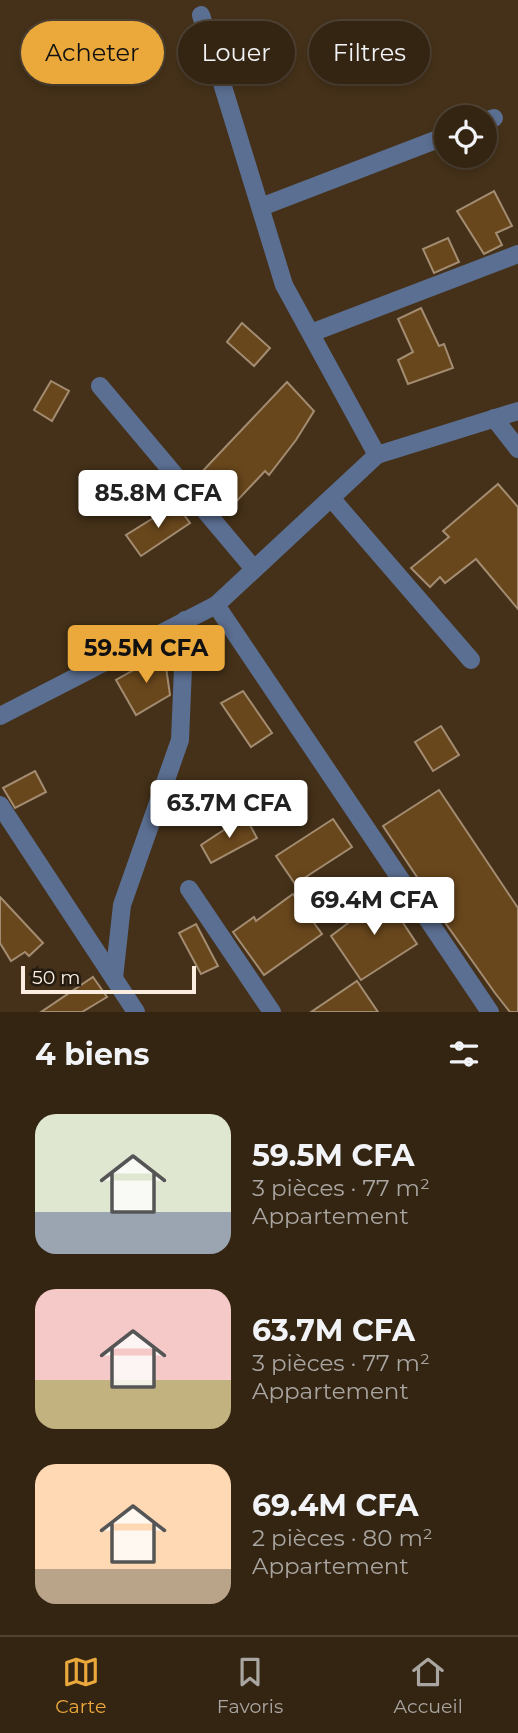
<!DOCTYPE html>
<html lang="fr">
<head>
<meta charset="utf-8">
<style>
  body { margin:0; font-family:Montserrat,sans-serif; background:#3c2d1c; color:#f1f3f6; height:100vh; display:flex; flex-direction:column; font-size:26px; white-space:nowrap }
  * { box-sizing:border-box; margin:0 }
  p { font-size:23px; color:#a9a5a0 }
  .icon { flex:none; width:38px; height:38px; fill:none; stroke:currentColor; stroke-width:2; stroke-linecap:round; stroke-linejoin:round }
  .map { position:relative; height:1012px; overflow:hidden }
  .drawer { display:flex; flex-direction:column; background:#342513; flex:1 }
  .drawer>* { flex:none }
  .hud { position:absolute; left:21px; top:21px; width:476px; height:63px; display:flex; gap:14px }
  .controls { position:absolute; left:434px; top:105px; display:grid; gap:14px }
  .controls a { display:grid; place-items:center; width:63px; height:63px; border-radius:50%; background:#342513; box-shadow:0 4px 10px #0003,0 0 0 2px #4e4233; font-size:35px }
  .scale { position:absolute; left:21px; bottom:18px; width:175px; box-sizing:border-box; padding-left:7px; border:4px solid #fbeee0; border-top:0; font-size:19px; line-height:24px; white-space:nowrap; color:#fbeee0; -webkit-text-stroke:5px #241b11; paint-order:stroke }
  .price { position:absolute; translate:-50% -60px; padding:0 16px; border-radius:7px; background:#fff; color:#222; font-size:23px; line-height:46px; filter:drop-shadow(0 2px 4px #0008) }
  .price::after { content:''; position:absolute; left:50%; top:42px; width:21px; height:16px; margin-left:-10px; background:inherit; clip-path:polygon(0 0,100% 0,50% 100%) }
  .price.on { background:#eca93b; color:#111 }
  ul { padding:0; list-style:none }
  li { display:flex; align-items:center; gap:21px; height:175px; padding:0 35px }
  li span { display:grid; place-items:center; flex:none; width:196px; height:140px; border-radius:21px; color:#555 }
  li>.icon { margin-inline-start:auto }
  span .icon { width:84px; height:84px; fill:#fffc; stroke-width:1 }
  li b { font-size:30px }
  h2 { display:flex; justify-content:space-between; align-items:center; height:84px; padding:0 35px; font-size:30px }
  .pill { padding:0 24px; border-radius:32px; background:#342513; box-shadow:0 4px 10px #0003,0 0 0 2px #4e4233; font-size:24px; line-height:63px }
  .pill.on { background:#eca93b; color:#111 }
  .dock { display:flex; justify-content:space-around; align-items:center; height:98px; border-top:2px solid #4e4233; background:#342513; font-size:19px; color:#a9a5a0 }
  .dock a { display:grid; justify-items:center; gap:4px }
  .dock .on { color:#eca93b }
  .map>svg:first-child { display:block }
  .building { fill:#69471c; stroke:#a38c71; stroke-width:2 }
  .lines { fill:none; stroke-linecap:round; stroke-linejoin:round }
  .minor { stroke:#5b6f92; stroke-width:18 }
</style>
</head>
<body>
<div class="map">
<svg width="518" height="1012" viewBox="0 0 518 1012">
  <rect width="100%" height="100%" fill="#453119"/>
  <g class="building">
    <polygon points="494,191 512,226 496,233 502,245 484,254 457,211"/>
    <polygon points="448,238 459,262 434,273 423,249"/>
    <polygon points="421,308 439,346 444,344 453,368 408,384 398,360 413,352 398,319"/>
    <polygon points="242,323 270,348 254,366 227,342"/>
    <polygon points="51,381 69,391 52,421 34,410"/>
    <polygon points="287,382 314,411 296,440 269,475 265,471 234,504 199,475"/>
    <polygon points="498,484 518,507 518,609 476,559 445,583 440,577 430,587 411,568 449,537 443,531"/>
    <polygon points="176,504 190,523 141,556 126,535"/>
    <polygon points="164,653 170,695 136,715 116,680"/>
    <polygon points="243,691 272,733 251,747 221,703"/>
    <polygon points="441,726 459,755 433,771 415,742"/>
    <polygon points="35,771 46,792 15,808 3,788"/>
    <polygon points="439,790 518,908 518,1012 510,1012 495,993 444,921 449,918 417,877 383,826"/>
    <polygon points="245,816 257,838 211,863 201,845"/>
    <polygon points="333,819 352,847 295,884 276,856"/>
    <polygon points="380,888 417,944 361,980 331,936 364,911 360,906"/>
    <polygon points="293,894 322,934 264,975 233,932 254,917 256,921"/>
    <polygon points="0,897 43,943 29,956 25,952 11,961 0,943"/>
    <polygon points="196,924 218,966 201,974 179,933"/>
    <polygon points="93,977 107,997 82,1012 41,1012"/>
    <polygon points="357,981 378,1012 311,1012"/>
  </g>
  <g class="lines">
    <g class="minor">
      <polyline points="201,15 284,285 377,455"/>
      <polyline points="485,121 494,118"/>
      <polyline points="261,207 446,136"/>
      <polyline points="311,333 518,254"/>
      <polyline points="100,386 254,569"/>
      <polyline points="494,418 518,449"/>
      <polyline points="331,498 471,660"/>
      <polyline points="216,605 490,1012"/>
      <polyline points="0,716 216,605 377,455 518,411"/>
      <polyline points="0,805 136,1012"/>
      <polyline points="189,889 272,1012"/>
      <polyline points="114,978 122,905 180,740 185,620"/>
    </g>
  </g>
</svg>
<div class="controls">
<a><svg class="icon" aria-label="locate" viewBox="0 0 24 24"><circle cx="12" cy="12" r="6"/><path d="M12 2v4M12 18v4M2 12h4M18 12h4"/></svg></a>
</div>
<div class="scale">50 m</div>
<b class="price" style="left:158px;top:530px">85.8M CFA</b>
<b class="price on" style="left:146px;top:685px">59.5M CFA</b>
<b class="price" style="left:229px;top:840px">63.7M CFA</b>
<b class="price" style="left:374px;top:937px">69.4M CFA</b>
<div class="hud">
<a class="pill on">Acheter</a>
<a class="pill">Louer</a>
<a class="pill">Filtres</a>
</div>
</div>
<section class="drawer">
<h2>4 biens<svg class="icon" aria-label="filters" viewBox="0 0 24 24"><path d="M4 7h16M4 17h16"/><circle cx="9" cy="7" r="2"/><circle cx="15" cy="17" r="2"/></svg></h2>
<ul>
<li><span style="background:linear-gradient(#dfe7d0 70%,#9aa5b1 0)"><svg class="icon" aria-label="home" viewBox="0 0 24 24"><path d="M3 11l9-7 9 7M6 9v11h12V9"/></svg></span><div><b>59.5M CFA</b><p>3 pièces · 77 m²</p><p>Appartement</p></div></li>
<li><span style="background:linear-gradient(#f6c9c9 65%,#c2b280 0)"><svg class="icon" aria-label="home" viewBox="0 0 24 24"><path d="M3 11l9-7 9 7M6 9v11h12V9"/></svg></span><div><b>63.7M CFA</b><p>3 pièces · 77 m²</p><p>Appartement</p></div></li>
<li><span style="background:linear-gradient(#ffd9b3 75%,#b9a48a 0)"><svg class="icon" aria-label="home" viewBox="0 0 24 24"><path d="M3 11l9-7 9 7M6 9v11h12V9"/></svg></span><div><b>69.4M CFA</b><p>2 pièces · 80 m²</p><p>Appartement</p></div></li>
</ul>
</section>
<nav class="dock">
<a class="on"><svg class="icon" aria-label="map" viewBox="0 0 24 24"><path d="M3 6l6-2 6 2 6-2v14l-6 2-6-2-6 2zM9 4v14M15 6v14"/></svg>Carte</a>
<a><svg class="icon" aria-label="saved" viewBox="0 0 24 24"><path d="M7 4h10v16l-5-4-5 4z"/></svg>Favoris</a>
<a><svg class="icon" aria-label="home" viewBox="0 0 24 24"><path d="M3 11l9-7 9 7M6 9v11h12V9"/></svg>Accueil</a>
</nav>
</body>
</html>
